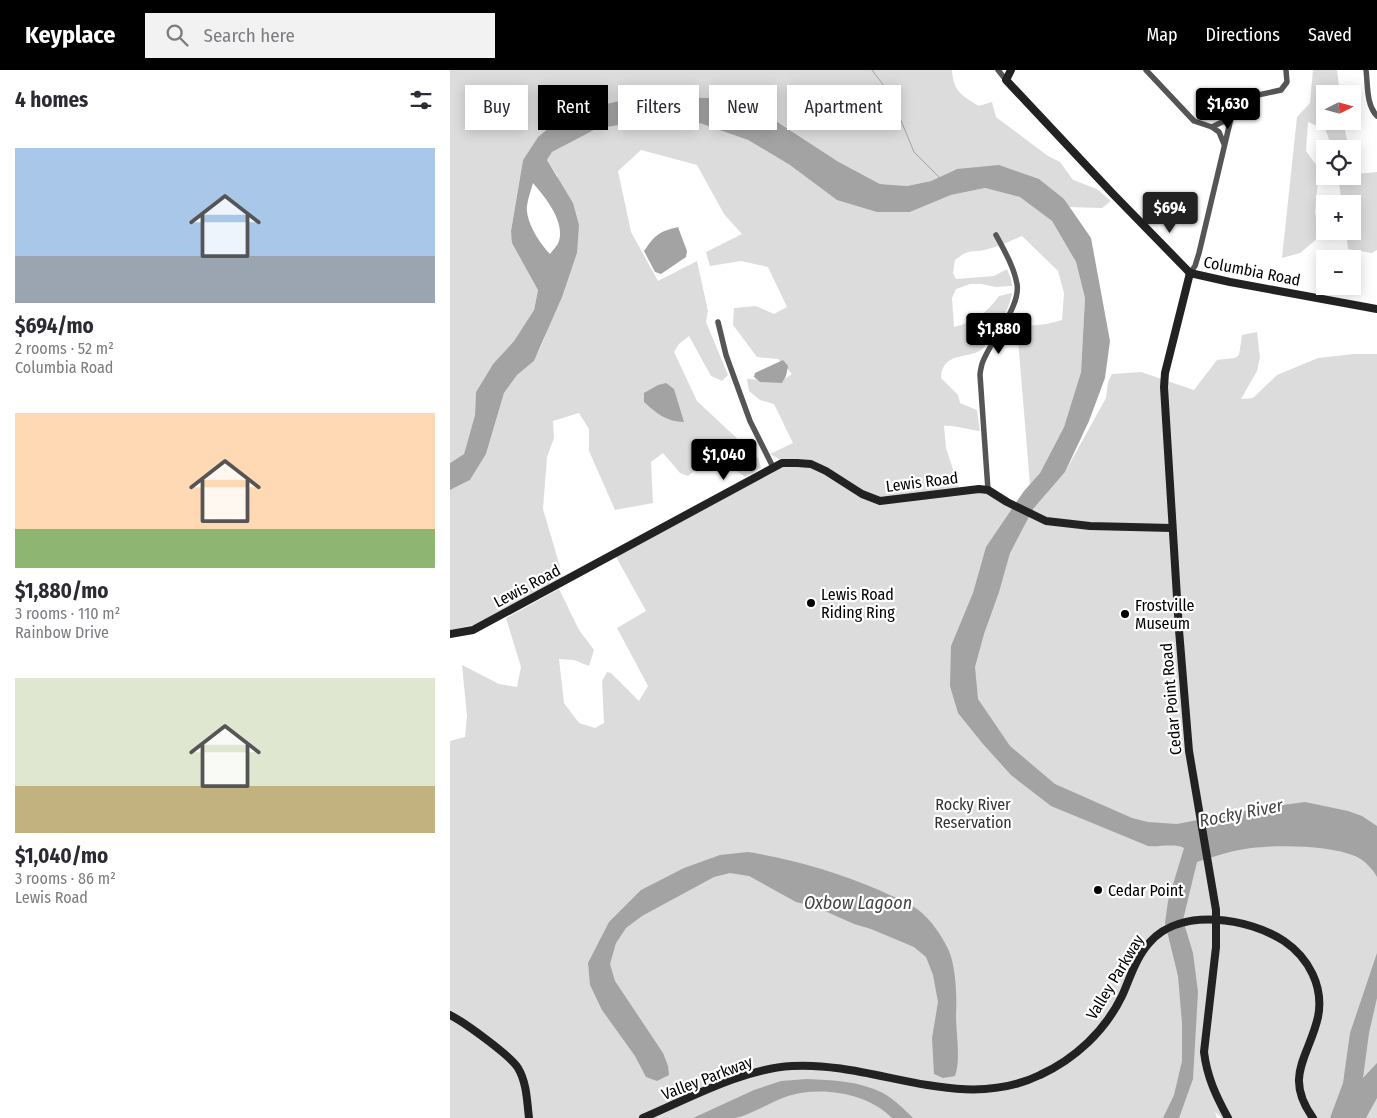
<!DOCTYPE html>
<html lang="en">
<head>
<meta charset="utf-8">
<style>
  body { margin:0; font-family:"Fira Sans Condensed",sans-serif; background:#f2f2f3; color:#2b2b33; height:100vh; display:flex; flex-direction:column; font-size:19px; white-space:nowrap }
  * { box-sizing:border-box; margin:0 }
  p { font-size:16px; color:#7c7c81 }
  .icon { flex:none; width:28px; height:28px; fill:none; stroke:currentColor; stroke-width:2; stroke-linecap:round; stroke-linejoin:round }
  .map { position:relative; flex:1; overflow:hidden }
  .sheet { display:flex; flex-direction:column; background:#fff; width:450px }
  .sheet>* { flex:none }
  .top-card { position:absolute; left:15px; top:15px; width:475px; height:45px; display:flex; gap:10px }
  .needle { width:32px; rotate:84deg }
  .buttons { position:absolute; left:866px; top:15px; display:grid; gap:10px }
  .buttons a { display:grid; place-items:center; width:45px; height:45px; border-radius:0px; background:#fff; box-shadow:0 2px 12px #0003; font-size:25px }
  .price { position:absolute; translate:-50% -42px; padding:0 11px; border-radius:5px; background:#000; color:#fff; font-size:16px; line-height:32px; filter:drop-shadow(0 1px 2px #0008) }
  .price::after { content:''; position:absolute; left:50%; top:30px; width:15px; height:11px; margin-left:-8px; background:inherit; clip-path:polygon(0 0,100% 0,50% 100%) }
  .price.on { background:#222; color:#fff }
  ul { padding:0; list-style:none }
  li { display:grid; align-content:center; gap:10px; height:265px; padding:0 15px }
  li span { display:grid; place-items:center; height:155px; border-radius:0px; color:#555 }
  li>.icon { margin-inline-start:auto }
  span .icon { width:90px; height:90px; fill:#fffc; stroke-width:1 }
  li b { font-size:21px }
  h2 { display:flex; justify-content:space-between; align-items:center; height:60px; padding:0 15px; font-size:21px }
  .pill { padding:0 18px; border-radius:0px; background:#fff; box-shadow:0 2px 12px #0003; font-size:18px; line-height:45px }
  .pill.on { background:#000; color:#fff }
  header { display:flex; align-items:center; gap:30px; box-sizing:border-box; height:70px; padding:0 25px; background:#000; color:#fff }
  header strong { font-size:24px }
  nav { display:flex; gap:28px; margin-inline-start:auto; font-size:18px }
  .search { width:350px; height:45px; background:#f2f2f3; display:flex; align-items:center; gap:12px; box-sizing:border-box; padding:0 18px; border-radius:0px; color:#7c7c81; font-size:19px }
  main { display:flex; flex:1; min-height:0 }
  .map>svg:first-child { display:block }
  .green { fill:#dcdcdc }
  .water { fill:#a3a3a3; fill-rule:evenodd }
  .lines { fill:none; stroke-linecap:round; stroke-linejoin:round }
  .stream { stroke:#a3a3a3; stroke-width:1 }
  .street { stroke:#555; stroke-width:5.5 }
  .secondary { stroke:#222; stroke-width:8 }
  .poi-dot { fill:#000; stroke:#fff; stroke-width:2 }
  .labels { text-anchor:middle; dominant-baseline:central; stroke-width:4.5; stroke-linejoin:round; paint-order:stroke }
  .street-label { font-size:16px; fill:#000; stroke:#fff }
  .poi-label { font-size:16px; fill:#000; stroke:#fff; text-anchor:start }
  .park-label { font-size:16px; fill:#333; stroke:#fff }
  .water-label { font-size:18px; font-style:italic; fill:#444; stroke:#fff }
</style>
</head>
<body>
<header>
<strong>Keyplace</strong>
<div class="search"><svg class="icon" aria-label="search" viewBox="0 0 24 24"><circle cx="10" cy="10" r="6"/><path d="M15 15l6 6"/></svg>Search here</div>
<nav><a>Map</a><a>Directions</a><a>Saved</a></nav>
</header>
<main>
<section class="sheet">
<h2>4 homes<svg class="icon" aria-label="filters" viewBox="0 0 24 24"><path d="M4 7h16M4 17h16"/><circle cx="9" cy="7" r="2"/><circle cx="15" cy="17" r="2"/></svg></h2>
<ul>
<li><span style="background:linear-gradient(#a9c7e8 70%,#9aa5b1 0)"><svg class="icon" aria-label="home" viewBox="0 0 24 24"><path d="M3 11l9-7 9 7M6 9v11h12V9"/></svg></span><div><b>$694/mo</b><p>2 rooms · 52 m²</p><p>Columbia Road</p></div></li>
<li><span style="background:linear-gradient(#ffd9b3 75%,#8fb573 0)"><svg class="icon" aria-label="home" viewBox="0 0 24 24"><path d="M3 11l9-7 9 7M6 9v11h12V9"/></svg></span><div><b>$1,880/mo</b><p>3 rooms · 110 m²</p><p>Rainbow Drive</p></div></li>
<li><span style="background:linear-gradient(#dfe7d0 70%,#c2b280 0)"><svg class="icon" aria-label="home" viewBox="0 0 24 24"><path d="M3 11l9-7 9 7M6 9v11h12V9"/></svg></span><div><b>$1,040/mo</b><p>3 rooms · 86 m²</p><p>Lewis Road</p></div></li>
</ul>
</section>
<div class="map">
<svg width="927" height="1048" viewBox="0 0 927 1048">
  <rect width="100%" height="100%" fill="#fff"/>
  <g class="green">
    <path d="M0 0H502C503 21 512 26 529 36L542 32 546 47 598 86 610 92 623 110 647 119 661 131 652 138 619 137 614 129 507 99 481 111 457 116 430 114 387 91 261 28 191 26 143 37 107 51 88 67 73 90 61 161 88 220 84 240 64 271 43 294 26 322 25 345 14 384 0 393Z"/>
    <polygon points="863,0 887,0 890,24 875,24 875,51 893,51 899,79 883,79 875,59 858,52 856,81 869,99 865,143 874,163 850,183 832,188 847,47 860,33"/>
    <path d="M197 50H241L298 70 340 95 460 142 501 125 535 118 571 127 602 151 626 192 635 228 631 302 614 357 590 403 580 415 567 257 597 254 612 250 614 223 608 201 572 166C560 171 550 176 538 179 520 184 521 177 505 190L503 203 506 209 544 206 557 199 561 209 562 216 546 217 531 214H520L506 219 502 228 504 257C524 252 537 243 549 226L562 223C560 238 543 271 531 280 519 289 492 281 491 308L508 325 510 333 527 340 530 361C517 360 506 355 494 356L496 378 509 418 432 428 413 421 368 393 331 390 320 384 343 373 324 334 310 330 299 321 297 309 331 311 342 304 328 289 307 287 283 255 284 238 306 236 324 244 337 237 318 197 291 191 260 196 256 182 292 164 274 144 247 95 191 80 168 101 181 162 208 211 247 191 258 241 256 252 278 305 272 311 261 306 239 266 229 274 224 282 247 331 308 388 311 398 295 407 280 396 258 390 238 406 230 403 213 383 201 392 203 433 165 440 139 381V359L129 343 103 351 104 368 97 387 93 439 113 507 28 554 0 560V420L20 410 36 384 54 323 67 305 84 291 93 272 127 183 107 105 97 90 102 82 146 59Z"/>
    <polygon points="903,91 907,104 927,102 927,180 922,183 898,179 896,161 902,161 902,134 892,134 888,106 902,106"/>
    <polygon points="807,262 810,288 807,301 791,329 803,328 827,305 868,288 904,284 927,284 927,1048 772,1048 765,1042 767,1048 0,1048 0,671 15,667 17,646 12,595 49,614 67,617 71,597 56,548 109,519 129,560 144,580 139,596 124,590 109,589 114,633 129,653 145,658 154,653 152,611 157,602 161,603 189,631 198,616 167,558 196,541 164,483 330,393 368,395 428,433 527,419 579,443 615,402 656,328 658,312 662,304 691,302 744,320 767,290 785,288 789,285 792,265"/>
  </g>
  <g class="water">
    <path d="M191 26 261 28 321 48 387 91 430 114 457 116 481 111 507 99 549 95 589 109 614 129 641 168 660 271 655 308 639 351 615 402 583 439 560 483 549 522 534 564 525 597 528 629 560 676 605 714 682 748 698 752 727 754 804 739 855 732 898 741 912 746 927 756V807C923 799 913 789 905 786 876 774 814 774 784 781 771 784 759 788 747 792L733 850 743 883 748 922 743 1009 729 1048H713L724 1025 732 991V953L728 906 715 853 718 831 734 778C726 773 709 777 698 776L601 736 561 705 533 674 508 643 500 616 501 576 523 523 536 477 574 421 590 403 614 357 631 302 635 228 626 192 602 151 570 127 535 118 501 125 460 142H427L387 130 340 95 298 70 241 50H197L146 59 102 82 97 90 123 133 129 155 127 183 112 227 84 291 67 305 54 323 36 384 20 410 0 420V393L14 384 25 345 26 322 43 294 64 271 84 240 88 220 62 173 61 161 73 90 88 67 107 51 143 37ZM83 113C95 127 115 151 109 171 108 175 103 180 100 184 90 174 75 151 77 136 78 128 81 120 83 113Z"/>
    <path d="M228 157 237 181 236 187 211 204 205 202 194 181C205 165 208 162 228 157Z"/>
    <polygon points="333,290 338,296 336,306 332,313 310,312 304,307 305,303"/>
    <path d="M216 313 224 319 234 352C217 352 206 343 194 332V323L208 315Z"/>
    <path d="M298 782C343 789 387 802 429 820 441 826 456 831 467 839 481 849 492 866 499 881 506 898 507 927 506 945 506 963 511 990 505 1006L493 1008 484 1004 482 968 488 932 483 905 476 887 464 877 421 859 404 854 366 837 346 832 299 806 280 803 264 807 192 846 176 858 166 873 160 894 165 911 213 983 218 996 219 1005 207 1011 196 1007 185 986 152 940 140 915 138 893 159 852 191 820 234 798 270 785Z"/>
    <polygon points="927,883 927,928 919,963 913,1008 927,993 927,1028 916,1048 880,1048 893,1013 900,963"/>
    <path d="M357 1009C383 1010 409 1011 433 1023 444 1029 454 1039 463 1048H442C417 1023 372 1016 338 1026 322 1031 299 1046 285 1048 272 1048 256 1048 243 1048L304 1020 331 1011Z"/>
  </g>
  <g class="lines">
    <polyline class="stream" points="422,0 440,24 464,82 490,108"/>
    <g class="street">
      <polyline points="548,0 556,10"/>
      <polyline points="696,0 744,51 762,57 769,62 774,74"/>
      <path d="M916 0C918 15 916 35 927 46"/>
      <polyline points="762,57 776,50 781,45"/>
      <polyline points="740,203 745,196 749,183 782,44 794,28 831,20 837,12 836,0"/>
      <polyline points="268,252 276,285 300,351 323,397"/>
      <path d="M538 420 530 305C530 302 531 298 532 294 539 272 571 238 567 214 564 197 554 180 546 165"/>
    </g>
    <g class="secondary">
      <polyline points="561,0 556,10 663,124 740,203 780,212 927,239"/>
      <path d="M740 203 715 303 714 317 729 560 739 681 766 840V877L754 982C757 1007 766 1026 778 1048"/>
      <polyline points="0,564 23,560 332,393 347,393 361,394 376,401 412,424 430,431 529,419 538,420 557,432 596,451 640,456 722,458"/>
      <path d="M0 945C14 952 61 986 68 998 77 1013 77 1032 79 1048"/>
      <path d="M193 1048C240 1028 292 999 342 996 425 991 510 1044 590 1005 625 989 655 961 672 926 680 908 686 887 700 872 731 837 799 848 834 871 859 888 874 917 868 947 859 987 833 1006 863 1048"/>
    </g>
  </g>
  <g class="poi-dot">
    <circle cx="361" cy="533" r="5"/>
    <circle cx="675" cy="544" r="5"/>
    <circle cx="648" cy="820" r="5"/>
  </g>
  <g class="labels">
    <g class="street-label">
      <text transform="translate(802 201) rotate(11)">Columbia Road</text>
      <text transform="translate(472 412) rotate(-7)">Lewis Road</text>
      <text transform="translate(77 516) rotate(-28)">Lewis Road</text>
      <text transform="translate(721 629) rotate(-95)">Cedar Point Road</text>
      <text transform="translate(665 907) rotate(-59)">Valley Parkway</text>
      <text transform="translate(257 1008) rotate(-21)">Valley Parkway</text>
    </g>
    <g class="poi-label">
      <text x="371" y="524">Lewis Road<tspan x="371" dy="18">Riding Ring</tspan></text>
      <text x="685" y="535">Frostville<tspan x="685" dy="18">Museum</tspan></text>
      <text x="658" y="820">Cedar Point</text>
    </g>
    <g class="park-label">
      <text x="523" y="734">Rocky River<tspan x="523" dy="18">Reservation</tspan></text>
    </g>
    <g class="water-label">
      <text transform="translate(791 743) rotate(-11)">Rocky River</text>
      <text x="408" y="833">Oxbow Lagoon</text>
    </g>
  </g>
</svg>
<div class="buttons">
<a><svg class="needle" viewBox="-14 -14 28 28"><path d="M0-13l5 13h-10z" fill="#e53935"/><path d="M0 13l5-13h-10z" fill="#7c7c81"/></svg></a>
<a><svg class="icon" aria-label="locate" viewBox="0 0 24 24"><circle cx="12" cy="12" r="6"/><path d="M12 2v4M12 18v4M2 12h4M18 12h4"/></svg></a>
<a>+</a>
<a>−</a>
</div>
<b class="price" style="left:778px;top:60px">$1,630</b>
<b class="price on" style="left:720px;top:164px">$694</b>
<b class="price" style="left:549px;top:285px">$1,880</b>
<b class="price" style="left:274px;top:411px">$1,040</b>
<div class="top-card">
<a class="pill">Buy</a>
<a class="pill on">Rent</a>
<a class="pill">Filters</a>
<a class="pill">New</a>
<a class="pill">Apartment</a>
</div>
</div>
</main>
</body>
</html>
